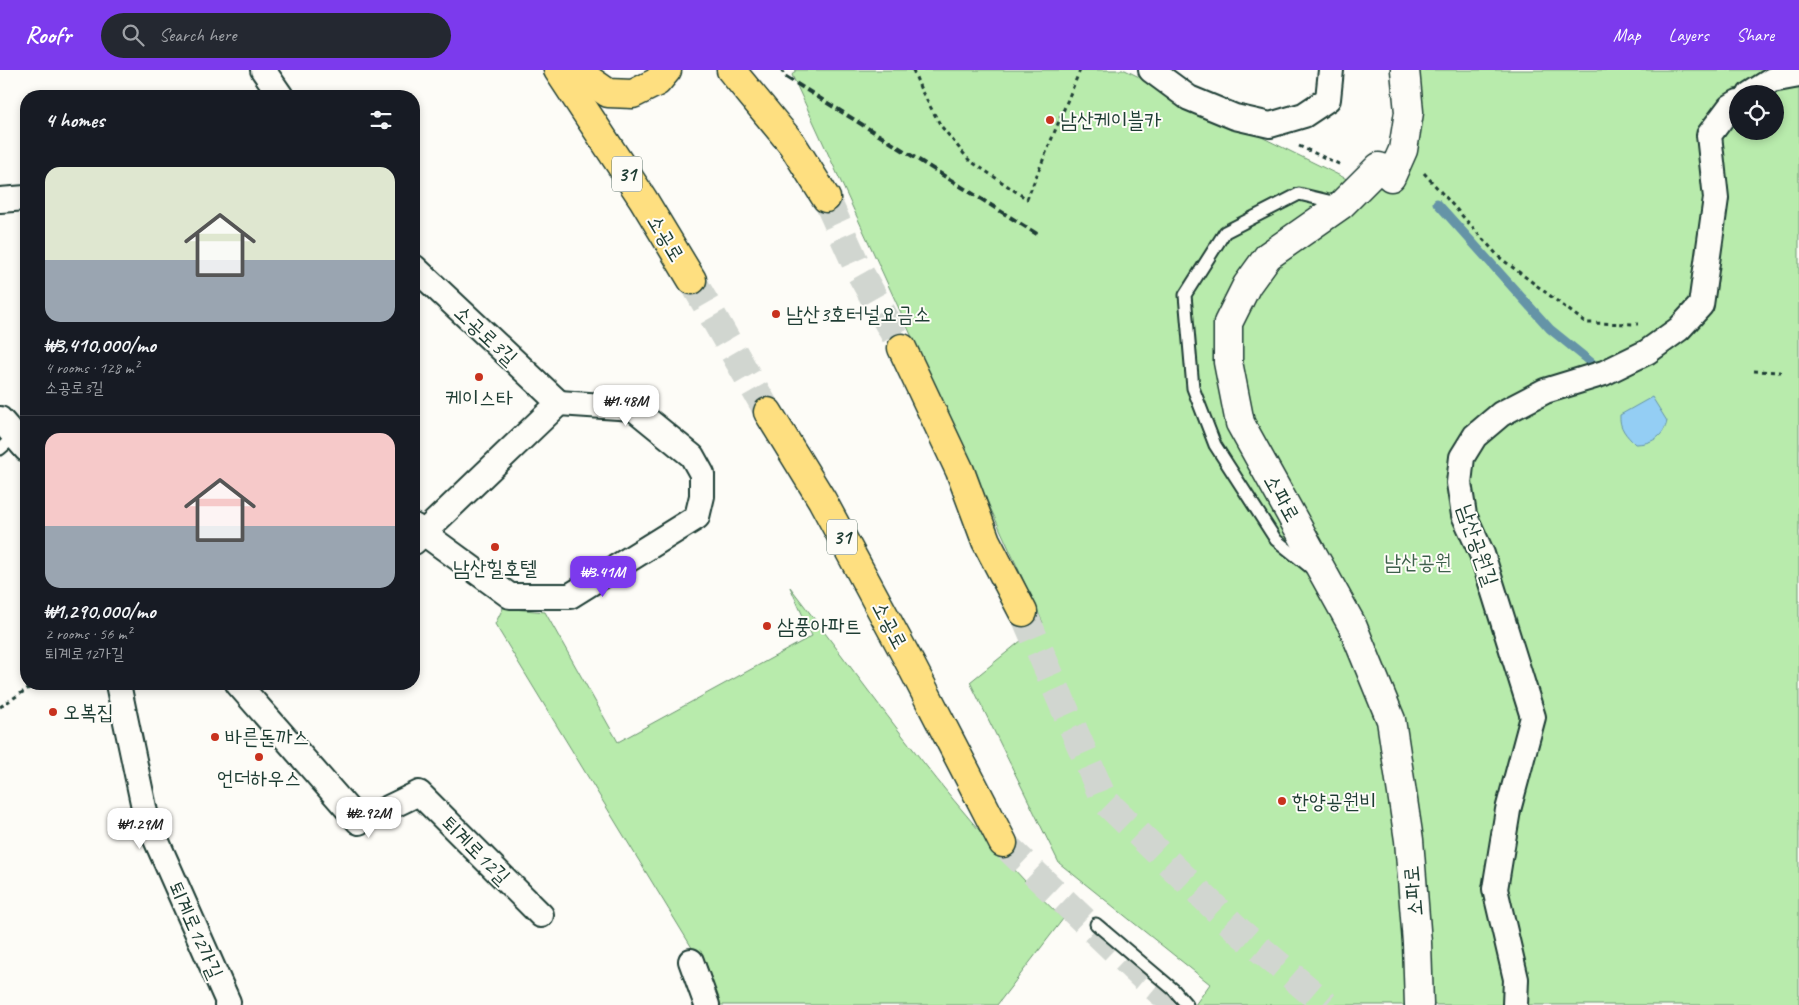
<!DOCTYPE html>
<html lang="en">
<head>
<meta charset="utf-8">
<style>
  body { margin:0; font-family:Caveat,"Poor Story",sans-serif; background:#242831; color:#f1f3f6; height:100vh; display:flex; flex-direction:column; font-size:19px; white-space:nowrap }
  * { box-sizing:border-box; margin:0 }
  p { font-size:16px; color:#9ea1a6 }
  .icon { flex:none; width:28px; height:28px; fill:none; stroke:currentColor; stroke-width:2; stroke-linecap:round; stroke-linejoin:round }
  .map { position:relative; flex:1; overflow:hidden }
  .details { position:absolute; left:20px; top:20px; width:400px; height:600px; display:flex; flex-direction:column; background:#171b24; border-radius:20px; box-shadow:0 2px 8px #0003 }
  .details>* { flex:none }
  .controls { position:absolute; left:1729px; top:15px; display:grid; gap:10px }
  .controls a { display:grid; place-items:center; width:55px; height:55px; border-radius:50%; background:#171b24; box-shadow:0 2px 8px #0003; font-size:25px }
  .price { position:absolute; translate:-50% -42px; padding:0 11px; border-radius:10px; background:#fff; color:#222; font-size:16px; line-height:32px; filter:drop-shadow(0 1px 2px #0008) }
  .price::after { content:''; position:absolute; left:50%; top:30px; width:15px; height:11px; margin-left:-8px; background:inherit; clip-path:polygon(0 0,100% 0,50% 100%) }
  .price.active { background:#7c3aed; color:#fff }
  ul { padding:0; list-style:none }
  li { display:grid; align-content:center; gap:10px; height:265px; padding:0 25px }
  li+li { border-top:1px solid #363941 }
  li span { display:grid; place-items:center; height:155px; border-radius:15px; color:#555 }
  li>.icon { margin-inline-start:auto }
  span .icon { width:90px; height:90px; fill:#fffc; stroke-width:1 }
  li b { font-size:21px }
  h2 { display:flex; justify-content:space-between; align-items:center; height:60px; padding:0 25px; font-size:21px }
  header { display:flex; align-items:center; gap:30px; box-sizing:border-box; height:70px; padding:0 25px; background:#7c3aed; color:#fff }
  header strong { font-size:24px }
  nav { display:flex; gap:28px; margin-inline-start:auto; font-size:18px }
  .search { width:350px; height:45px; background:#242831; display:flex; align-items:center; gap:12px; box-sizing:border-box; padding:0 18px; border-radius:28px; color:#9ea1a6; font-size:19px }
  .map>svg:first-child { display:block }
  .green { fill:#b8ebac; stroke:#6c9470; fill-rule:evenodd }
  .water { fill:#94cef4; stroke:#6594a7 }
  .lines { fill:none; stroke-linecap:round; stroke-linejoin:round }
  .stream { stroke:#6594a7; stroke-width:9 }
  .primary-tunnel { stroke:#d1d6d0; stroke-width:28; stroke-dasharray:28 14; stroke-linecap:butt }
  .lane-casing { stroke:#1f3d34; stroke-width:15 }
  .street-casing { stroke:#1f3d34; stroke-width:28 }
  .secondary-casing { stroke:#1f3d34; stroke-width:31 }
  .primary-casing { stroke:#1f3d34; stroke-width:31 }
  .path { stroke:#1f3d34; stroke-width:3; stroke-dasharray:4 4; stroke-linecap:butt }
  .lane { stroke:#fdfcf7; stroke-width:11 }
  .street { stroke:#fdfcf7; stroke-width:24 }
  .secondary { stroke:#fdfcf7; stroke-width:28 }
  .primary { stroke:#fedf80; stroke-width:28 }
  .rail { stroke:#1f3d34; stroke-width:4; stroke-dasharray:8 4; stroke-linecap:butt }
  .poi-dot { fill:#c8321e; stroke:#fdfcf7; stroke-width:2 }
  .labels { text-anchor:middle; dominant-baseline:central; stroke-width:4; stroke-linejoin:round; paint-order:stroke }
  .shield { fill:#fdfcf7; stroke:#62766e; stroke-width:1 }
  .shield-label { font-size:20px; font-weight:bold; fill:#1f3d34 }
  .poi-label { font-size:21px; fill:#1f3d34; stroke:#fdfcf7; text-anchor:start }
  .street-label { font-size:21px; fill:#1f3d34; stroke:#fdfcf7 }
  .park-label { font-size:21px; fill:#3e604c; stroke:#fdfcf7 }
</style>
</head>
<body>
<header>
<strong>Roofr</strong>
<div class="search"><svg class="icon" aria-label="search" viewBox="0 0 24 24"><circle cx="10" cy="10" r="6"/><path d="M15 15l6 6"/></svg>Search here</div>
<nav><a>Map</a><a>Layers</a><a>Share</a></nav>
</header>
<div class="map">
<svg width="1799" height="935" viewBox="0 0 1799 935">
  <rect width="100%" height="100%" fill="#fdfcf7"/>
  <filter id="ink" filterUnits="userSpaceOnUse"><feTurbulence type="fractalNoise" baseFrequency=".02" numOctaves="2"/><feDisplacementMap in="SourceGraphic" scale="10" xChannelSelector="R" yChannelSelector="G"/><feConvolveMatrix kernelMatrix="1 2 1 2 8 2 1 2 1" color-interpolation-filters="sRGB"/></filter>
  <g filter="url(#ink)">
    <g class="green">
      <path d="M796 0H1125L1359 115 1391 107 1405 0H1799V935H1195L1210 914 1059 793 970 612 1043 553 792 5ZM1738 24H1775V61H1738Z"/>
      <path d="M790 517C877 630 959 750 1063 849L997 935H715L697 886 495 554 503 538 545 542 618 672 812 566Z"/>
    </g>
    <path class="water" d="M1652 327 1667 351C1664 367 1651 374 1635 374 1626 365 1619 358 1620 345Z"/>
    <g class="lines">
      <polyline class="stream" points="1437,133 1550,259 1602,301"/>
      <g class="primary-tunnel">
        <polyline points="826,128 859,201 902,278"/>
        <polyline points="692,210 768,342"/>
        <polyline points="1023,542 1104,730 1240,862 1326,935"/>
        <polyline points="1003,773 1143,907 1176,935"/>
      </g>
      <defs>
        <g id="lane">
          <polyline points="0,379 15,366"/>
          <polyline points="1311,498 1276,470 1215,375 1193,318 1185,225 1225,162 1299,124 1337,133"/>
          <polyline points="1096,854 1174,920 1187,935"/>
        </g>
        <g id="street">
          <polyline points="263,0 281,26"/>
          <polyline points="1151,0 1189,28 1235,47 1270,55 1304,45 1328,29 1331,0"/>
          <polyline points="1750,24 1772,10 1799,5"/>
          <polyline points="0,130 26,128"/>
          <polyline points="414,197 559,333 414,472"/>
          <polyline points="0,349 26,379"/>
          <polyline points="414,456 510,526 570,526 697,447 702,426 702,404 692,386 633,338 559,333"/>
          <polyline points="118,614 146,747 228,932 227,935"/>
          <polyline points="238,614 359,752 419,723 541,845"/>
          <polyline points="691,891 707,935"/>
          <polyline points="1515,935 1516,909 1495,819 1508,740 1533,647 1482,484 1464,445 1459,413 1462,387 1475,366 1501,344 1545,321 1604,303 1647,282 1679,259 1701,235 1716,128 1709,65 1730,37 1738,32"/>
        </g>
        <polyline id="secondary" points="1405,0 1409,42 1403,80 1391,107 1379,97 1341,135 1268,186 1247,215 1228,253 1228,292 1240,353 1352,555 1391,650 1409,770 1417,873 1419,935"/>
        <g id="primary">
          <polyline points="558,0 643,129 692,210"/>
          <polyline points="575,0 608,23 633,24 657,12 667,0"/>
          <polyline points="731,0 792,74 826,128"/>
          <polyline points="902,278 960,401 986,471 1023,542"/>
          <polyline points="768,342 822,430 911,595 1003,773"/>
        </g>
      </defs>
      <use href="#lane" class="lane-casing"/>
      <use href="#street" class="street-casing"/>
      <use href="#secondary" class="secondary-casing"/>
      <use href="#primary" class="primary-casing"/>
      <g class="path">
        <polyline points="781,0 786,7"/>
        <polyline points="913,0 921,20 941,56 969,90 1027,129 1080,0"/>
        <polyline points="1299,76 1341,95"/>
        <polyline points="1424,103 1499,187 1586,253 1638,254"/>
        <polyline points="1754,301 1781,302"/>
        <polyline points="0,637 35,614"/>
      </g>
      <use href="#lane" class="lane"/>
      <use href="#street" class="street"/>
      <use href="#secondary" class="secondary"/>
      <use href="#primary" class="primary"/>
      <polyline class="rail" points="786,7 1037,164"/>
    </g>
  </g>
  <g class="poi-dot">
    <circle cx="1050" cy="50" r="5"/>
    <circle cx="776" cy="244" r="5"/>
    <circle cx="479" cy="307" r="5"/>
    <circle cx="495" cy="477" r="5"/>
    <circle cx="767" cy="556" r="5"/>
    <circle cx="53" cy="642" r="5"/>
    <circle cx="215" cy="667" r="5"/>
    <circle cx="259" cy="687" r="5"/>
    <circle cx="1282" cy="731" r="5"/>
  </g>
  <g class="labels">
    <g class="shield">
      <rect x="612" y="86.5" width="30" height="35" rx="4"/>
      <rect x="827" y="449.5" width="30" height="35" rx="4"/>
    </g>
    <g class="shield-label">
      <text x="627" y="104">31</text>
      <text x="842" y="467">31</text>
    </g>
    <g class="poi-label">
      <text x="1060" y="50">남산케이블카</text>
      <text x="786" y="244">남산3호터널요금소</text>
      <text x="479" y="328" text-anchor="middle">케이스타</text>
      <text x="495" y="498" text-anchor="middle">남산힐호텔</text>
      <text x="777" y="556">삼풍아파트</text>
      <text x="63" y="642">오복집</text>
      <text x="225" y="667">바른돈까스</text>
      <text x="259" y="708" text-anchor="middle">언더하우스</text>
      <text x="1292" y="731">한양공원비</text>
    </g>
    <g class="street-label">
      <text transform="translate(666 168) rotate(59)">소공로</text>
      <text transform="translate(486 265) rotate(43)">소공로3길</text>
      <text transform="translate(1282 428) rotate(61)">소파로</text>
      <text transform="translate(1478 475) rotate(71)">남산공원길</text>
      <text transform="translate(890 555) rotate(62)">소공로</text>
      <text transform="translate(476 780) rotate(45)">퇴계로12길</text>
      <text transform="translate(1413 821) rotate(-95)">소파로</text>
      <text transform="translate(196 860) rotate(66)">퇴계로12가길</text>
    </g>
    <g class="park-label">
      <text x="1418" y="492">남산공원</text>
    </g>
  </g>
</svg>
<div class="controls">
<a><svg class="icon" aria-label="locate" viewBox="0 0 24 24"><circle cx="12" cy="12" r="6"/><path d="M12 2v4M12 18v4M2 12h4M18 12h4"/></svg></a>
</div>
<b class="price" style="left:626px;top:357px">₩1.48M</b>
<b class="price active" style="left:603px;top:528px">₩3.41M</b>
<b class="price" style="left:369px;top:769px">₩2.92M</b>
<b class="price" style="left:140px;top:780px">₩1.29M</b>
<section class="details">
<h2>4 homes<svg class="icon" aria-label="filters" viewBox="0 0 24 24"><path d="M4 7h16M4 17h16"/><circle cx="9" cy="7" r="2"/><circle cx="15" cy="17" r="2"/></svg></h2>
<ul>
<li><span style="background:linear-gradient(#dfe7d0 60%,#9aa5b1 0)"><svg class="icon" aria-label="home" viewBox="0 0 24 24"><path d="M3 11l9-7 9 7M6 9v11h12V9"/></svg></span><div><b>₩3,410,000/mo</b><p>4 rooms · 128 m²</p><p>소공로3길</p></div></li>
<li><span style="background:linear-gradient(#f6c9c9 60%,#9aa5b1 0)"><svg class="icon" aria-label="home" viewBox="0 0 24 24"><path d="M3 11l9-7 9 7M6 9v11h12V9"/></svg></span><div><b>₩1,290,000/mo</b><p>2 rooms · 56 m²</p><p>퇴계로12가길</p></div></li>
</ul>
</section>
</div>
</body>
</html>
